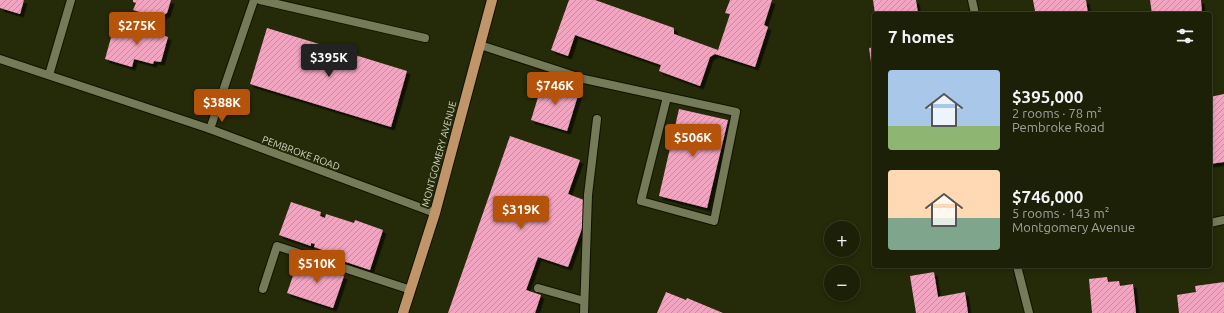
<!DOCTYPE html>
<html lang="en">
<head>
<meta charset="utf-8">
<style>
  body { margin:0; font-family:Ubuntu,sans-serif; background:#292d15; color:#f1f3f6; height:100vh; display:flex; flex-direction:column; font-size:15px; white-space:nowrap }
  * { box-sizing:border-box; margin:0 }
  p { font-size:13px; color:#a0a39b }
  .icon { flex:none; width:22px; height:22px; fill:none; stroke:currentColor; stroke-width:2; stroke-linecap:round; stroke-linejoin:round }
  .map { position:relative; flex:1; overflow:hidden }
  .sheet { position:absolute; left:872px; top:12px; width:340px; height:256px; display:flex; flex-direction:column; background:#1c2007; border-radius:4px; box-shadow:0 2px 6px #0003,0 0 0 1px #3a3e28 }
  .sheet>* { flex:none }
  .tools { position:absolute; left:824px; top:221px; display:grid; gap:8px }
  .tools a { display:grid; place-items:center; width:36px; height:36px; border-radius:50%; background:#1c2007; box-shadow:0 2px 6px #0003,0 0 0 1px #3a3e28; font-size:20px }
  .price { position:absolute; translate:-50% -34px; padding:0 9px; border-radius:4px; background:#b45309; color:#fff; font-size:13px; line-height:26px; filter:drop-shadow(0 1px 2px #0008) }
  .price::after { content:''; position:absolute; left:50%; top:24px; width:12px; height:9px; margin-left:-6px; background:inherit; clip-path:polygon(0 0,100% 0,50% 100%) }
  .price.active { background:#222; color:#fff }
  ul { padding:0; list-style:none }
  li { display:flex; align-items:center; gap:12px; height:100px; padding:0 16px }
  li span { display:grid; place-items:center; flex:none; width:112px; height:80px; border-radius:4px; color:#555 }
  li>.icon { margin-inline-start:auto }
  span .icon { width:48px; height:48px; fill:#fffc; stroke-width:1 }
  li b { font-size:17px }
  h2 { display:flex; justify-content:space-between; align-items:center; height:48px; padding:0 16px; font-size:17px }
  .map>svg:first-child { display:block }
  .building { fill:url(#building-hatch); filter:url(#shadow) }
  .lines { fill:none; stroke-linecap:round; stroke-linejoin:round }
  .service-casing { stroke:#0f1200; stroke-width:10 }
  .minor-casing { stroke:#0f1200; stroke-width:10 }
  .primary-casing { stroke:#0f1200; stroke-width:12 }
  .service { stroke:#757b59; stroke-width:8 }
  .minor { stroke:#757b59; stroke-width:8 }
  .primary { stroke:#bf9569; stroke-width:10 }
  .labels { text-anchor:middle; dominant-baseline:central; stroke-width:4; stroke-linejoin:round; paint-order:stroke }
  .street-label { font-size:10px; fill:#d2d5c3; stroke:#252a09 }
</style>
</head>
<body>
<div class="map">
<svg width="1224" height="313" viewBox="0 0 1224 313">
  <defs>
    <pattern id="building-hatch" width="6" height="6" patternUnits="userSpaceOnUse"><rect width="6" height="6" fill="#f1a5c0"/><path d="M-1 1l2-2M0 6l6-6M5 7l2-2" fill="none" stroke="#c48c9e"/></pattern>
    <filter id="shadow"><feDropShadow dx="3.5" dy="3.5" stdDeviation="0" flood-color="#0009"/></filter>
  </defs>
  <rect width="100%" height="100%" fill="#252a09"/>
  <g class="building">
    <polygon points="0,0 24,0 20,14 0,8"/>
    <polygon points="133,0 171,0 167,13 159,18 133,10 136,3 133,2"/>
    <polygon points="569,0 595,0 674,28 674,34 718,50 730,14 725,13 730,0 772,0 764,25 768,27 755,67 715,54 710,57 700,86 659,71 661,65 575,35 568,56 551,50"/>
    <polygon points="873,0 916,0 918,14 875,14"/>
    <polygon points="1033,0 1086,0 1088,14 1038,14 1038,11 1035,11"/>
    <polygon points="1150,0 1201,0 1202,14 1152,14"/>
    <polygon points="127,24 163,34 162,35 168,37 161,62 154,61 153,64 134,59 132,67 105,59 112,34 123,37"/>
    <polygon points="267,28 407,71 391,127 250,84"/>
    <polygon points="874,47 874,69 872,69 869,48"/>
    <polygon points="543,81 579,92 567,131 531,120"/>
    <polygon points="1224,94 1224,162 1210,164 1210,97"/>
    <polygon points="679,109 728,120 707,208 659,196"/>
    <polygon points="510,136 580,160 568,194 584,200 585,220 568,267 538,257 526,290 541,295 535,313 448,313"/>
    <polygon points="291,202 321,212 320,216 325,218 326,214 354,223 355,220 383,230 370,270 340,260 342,257 314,247 315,244 311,243 311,246 279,235"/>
    <polygon points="310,260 339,270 338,274 344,276 333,308 287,293 295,270 306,273"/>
    <polygon points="934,272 938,297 965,292 968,313 916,313 910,276"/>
    <polygon points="1107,277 1108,282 1119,281 1120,286 1133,284 1136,313 1092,313 1089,279"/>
    <polygon points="1224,282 1224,313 1179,313 1177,295 1196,292 1195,286"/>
    <polygon points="666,292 686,300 687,298 723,313 657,313"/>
  </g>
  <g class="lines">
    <defs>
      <g id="service">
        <polyline points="260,0 425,38"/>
        <polyline points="480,45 584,79 736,112 714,221 641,201 667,97"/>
        <polyline points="210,129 254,0"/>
        <polyline points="538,288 584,301"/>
        <polyline points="263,289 277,246 411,290"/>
        <polyline points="584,313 588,195 597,119"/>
      </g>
      <g id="minor">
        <polyline points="972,0 975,14"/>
        <polyline points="0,59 210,129 435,213"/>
        <polyline points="49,75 71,0"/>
        <polyline points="1210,223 1224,220"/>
        <polyline points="1017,266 1029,313"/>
      </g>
      <polyline id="primary" points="403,313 435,213 492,0"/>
    </defs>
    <use href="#service" class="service-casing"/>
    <use href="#minor" class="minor-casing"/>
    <use href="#primary" class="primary-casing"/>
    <use href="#service" class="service"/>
    <use href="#minor" class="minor"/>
    <use href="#primary" class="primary"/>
  </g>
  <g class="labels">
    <g class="street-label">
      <text transform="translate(301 153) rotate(20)">PEMBROKE ROAD</text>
      <text transform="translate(439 154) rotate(-75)">MONTGOMERY AVENUE</text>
    </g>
  </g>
</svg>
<div class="tools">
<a>+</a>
<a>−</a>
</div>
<b class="price" style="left:137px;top:46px">$275K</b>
<b class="price active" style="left:329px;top:78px">$395K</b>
<b class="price" style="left:555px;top:106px">$746K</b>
<b class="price" style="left:222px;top:123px">$388K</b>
<b class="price" style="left:693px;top:158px">$506K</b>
<b class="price" style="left:521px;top:230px">$319K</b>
<b class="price" style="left:317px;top:284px">$510K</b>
<section class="sheet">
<h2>7 homes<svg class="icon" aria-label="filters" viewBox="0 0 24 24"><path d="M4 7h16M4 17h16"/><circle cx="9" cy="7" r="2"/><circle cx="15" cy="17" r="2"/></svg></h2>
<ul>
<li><span style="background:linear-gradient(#a9c7e8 70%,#8fb573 0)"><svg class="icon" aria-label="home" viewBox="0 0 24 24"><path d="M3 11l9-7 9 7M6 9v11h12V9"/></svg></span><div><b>$395,000</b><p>2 rooms · 78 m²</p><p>Pembroke Road</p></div></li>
<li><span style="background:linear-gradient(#ffd9b3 60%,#7fa58c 0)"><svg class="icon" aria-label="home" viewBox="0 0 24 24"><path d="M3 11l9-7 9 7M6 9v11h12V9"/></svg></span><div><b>$746,000</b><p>5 rooms · 143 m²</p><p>Montgomery Avenue</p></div></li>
</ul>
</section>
</div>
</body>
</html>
